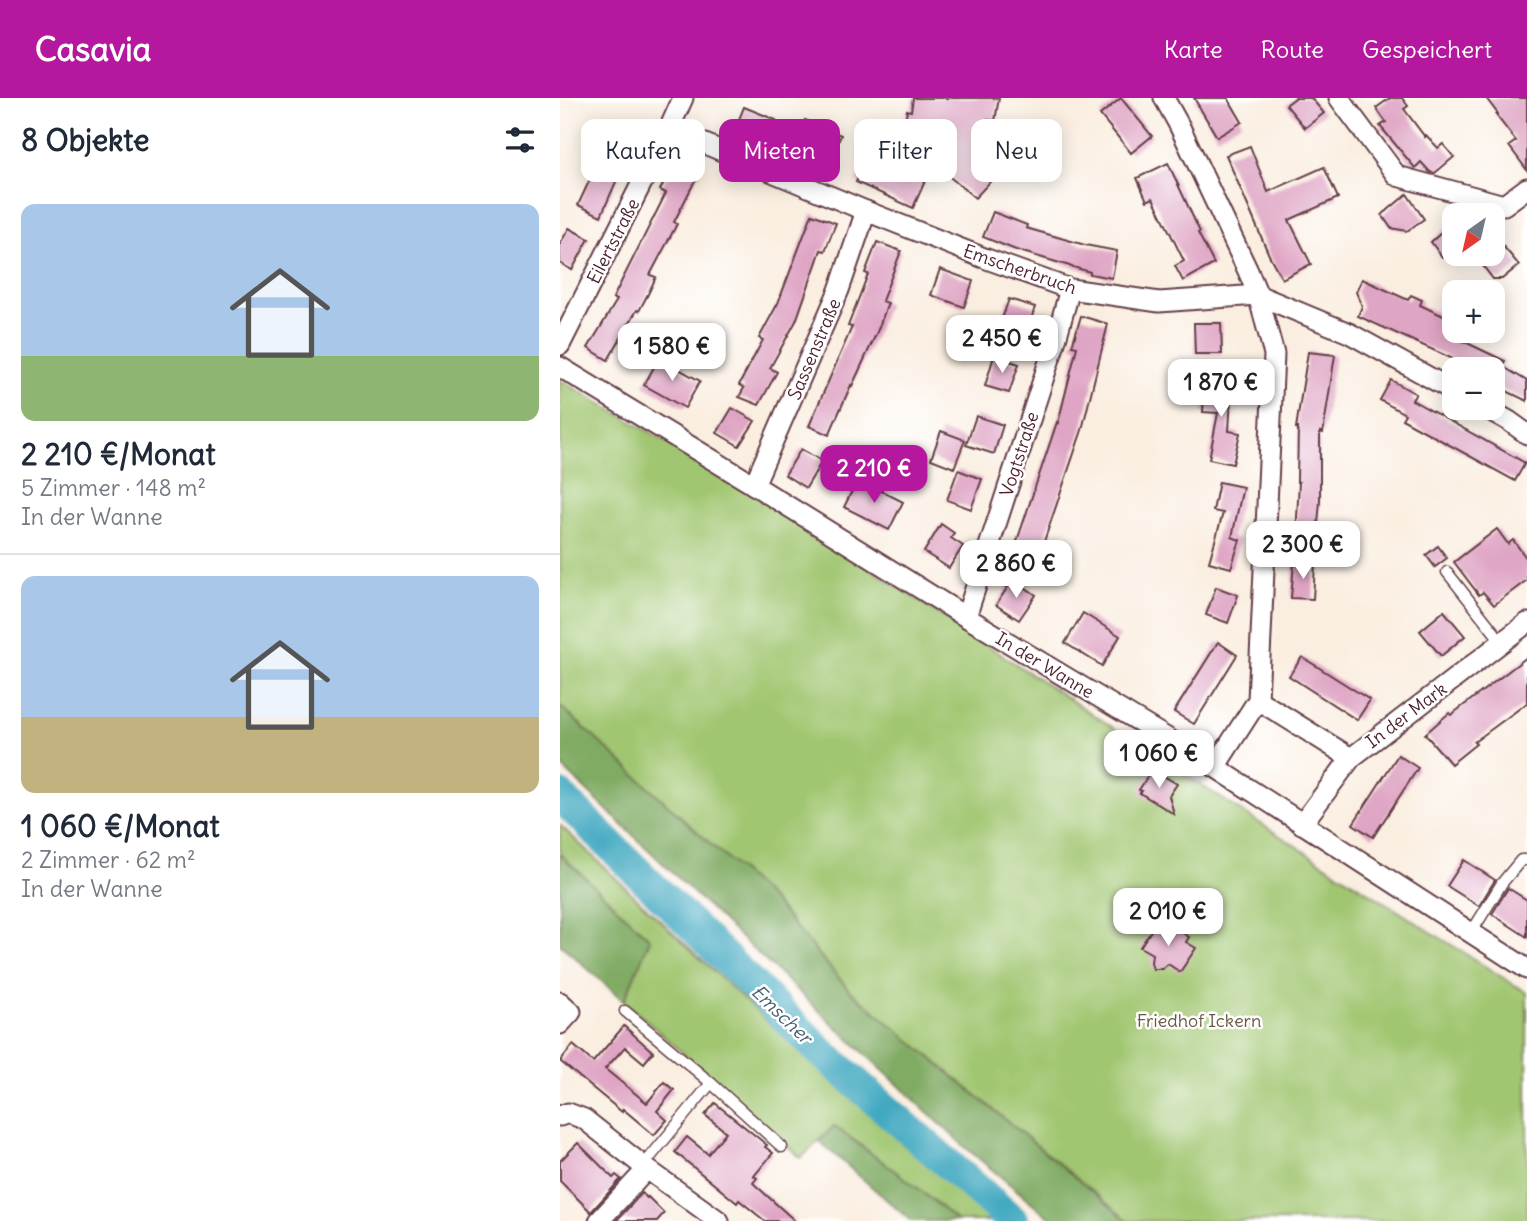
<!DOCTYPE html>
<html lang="de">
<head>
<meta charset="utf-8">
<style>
  body { margin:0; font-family:Delius,sans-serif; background:#f2f2f3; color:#1f2937; height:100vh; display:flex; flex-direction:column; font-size:26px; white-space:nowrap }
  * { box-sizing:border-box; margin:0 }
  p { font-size:23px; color:#747a83 }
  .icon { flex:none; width:38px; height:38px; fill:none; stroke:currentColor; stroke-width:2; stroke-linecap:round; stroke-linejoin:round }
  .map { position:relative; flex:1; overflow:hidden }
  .sheet { display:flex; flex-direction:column; background:#fff; width:560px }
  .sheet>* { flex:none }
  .hud { position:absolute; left:21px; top:21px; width:665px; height:63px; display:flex; gap:14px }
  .needle { width:46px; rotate:214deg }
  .fabs { position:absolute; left:882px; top:105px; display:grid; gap:14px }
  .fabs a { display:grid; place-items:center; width:63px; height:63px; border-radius:14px; background:#fff; box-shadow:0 4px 18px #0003; font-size:35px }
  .price { position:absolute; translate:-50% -60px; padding:0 16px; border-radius:14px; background:#fff; color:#222; font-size:23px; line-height:46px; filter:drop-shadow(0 2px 4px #0008) }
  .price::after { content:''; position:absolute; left:50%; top:42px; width:21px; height:16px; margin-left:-10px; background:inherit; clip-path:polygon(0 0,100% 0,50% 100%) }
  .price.active { background:#b5179e; color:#fff }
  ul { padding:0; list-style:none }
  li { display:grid; align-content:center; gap:14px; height:371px; padding:0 21px }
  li+li { border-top:2px solid #e0e1e3 }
  li span { display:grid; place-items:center; height:217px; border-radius:14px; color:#555 }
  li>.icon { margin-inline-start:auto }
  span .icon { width:126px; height:126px; fill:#fffc; stroke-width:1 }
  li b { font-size:30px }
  h2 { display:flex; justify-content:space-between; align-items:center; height:84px; padding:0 21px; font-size:30px }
  .chip { padding:0 24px; border-radius:14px; background:#fff; box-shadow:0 4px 18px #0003; font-size:24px; line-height:63px }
  .chip.active { background:#b5179e; color:#fff }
  header { display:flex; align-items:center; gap:42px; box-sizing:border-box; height:98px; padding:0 35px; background:#b5179e; color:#fff }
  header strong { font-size:33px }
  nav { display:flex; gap:38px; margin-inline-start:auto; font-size:24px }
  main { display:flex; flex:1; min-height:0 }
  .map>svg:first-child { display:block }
  .green { fill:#a1c671; stroke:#76724e; stroke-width:2 }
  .forest { fill:#80ab63; stroke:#656547; stroke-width:2 }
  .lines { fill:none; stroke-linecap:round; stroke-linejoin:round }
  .river { stroke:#40a8c0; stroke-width:32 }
  .building { fill:#dfa5c4 }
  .service-casing { stroke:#643e46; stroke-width:13 }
  .minor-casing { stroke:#643e46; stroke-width:23 }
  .service { stroke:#fff; stroke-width:10 }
  .minor { stroke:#fff; stroke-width:19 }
  .labels { text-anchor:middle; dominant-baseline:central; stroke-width:5; stroke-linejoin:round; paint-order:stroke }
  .street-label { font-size:18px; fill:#4a1f2b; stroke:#fff }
  .park-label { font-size:18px; fill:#685944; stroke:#fff }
  .water-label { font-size:19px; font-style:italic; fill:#465d6e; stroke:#fff }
</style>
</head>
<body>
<header>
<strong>Casavia</strong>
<nav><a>Karte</a><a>Route</a><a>Gespeichert</a></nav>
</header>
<main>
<section class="sheet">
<h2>8 Objekte<svg class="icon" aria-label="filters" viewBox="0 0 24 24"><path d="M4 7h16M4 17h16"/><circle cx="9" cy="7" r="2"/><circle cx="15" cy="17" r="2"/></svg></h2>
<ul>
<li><span style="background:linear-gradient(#a9c7e8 70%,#8fb573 0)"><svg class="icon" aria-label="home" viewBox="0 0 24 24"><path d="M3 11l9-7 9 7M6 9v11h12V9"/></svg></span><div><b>2 210 €/Monat</b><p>5 Zimmer · 148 m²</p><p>In der Wanne</p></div></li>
<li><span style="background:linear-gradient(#a9c7e8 65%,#c2b280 0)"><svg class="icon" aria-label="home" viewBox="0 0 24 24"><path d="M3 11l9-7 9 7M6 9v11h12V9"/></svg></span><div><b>1 060 €/Monat</b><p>2 Zimmer · 62 m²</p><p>In der Wanne</p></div></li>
</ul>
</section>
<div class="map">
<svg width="967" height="1123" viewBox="0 0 967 1123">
  <rect width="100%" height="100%" fill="#fff"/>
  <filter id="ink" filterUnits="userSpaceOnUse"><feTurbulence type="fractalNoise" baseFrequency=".0143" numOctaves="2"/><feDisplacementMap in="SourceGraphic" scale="14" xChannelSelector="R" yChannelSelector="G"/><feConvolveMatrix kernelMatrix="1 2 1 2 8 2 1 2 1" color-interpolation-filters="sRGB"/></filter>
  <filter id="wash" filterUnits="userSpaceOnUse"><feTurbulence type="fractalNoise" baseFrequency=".00686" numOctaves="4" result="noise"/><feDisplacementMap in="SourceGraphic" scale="28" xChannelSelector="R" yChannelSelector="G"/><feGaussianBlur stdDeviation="1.57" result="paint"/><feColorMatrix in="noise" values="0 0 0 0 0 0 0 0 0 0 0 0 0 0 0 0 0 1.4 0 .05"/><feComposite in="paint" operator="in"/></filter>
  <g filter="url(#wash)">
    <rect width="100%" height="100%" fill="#faeee0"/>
    <g class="green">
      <polygon points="0,282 180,386 687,717 967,895 967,1123 568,1123 290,893 212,802 0,608"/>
      <path d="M0 727C142 862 283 999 434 1123H397L363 1094 275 1028 241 1060 64 903 90 841 0 756Z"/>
    </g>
    <g class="forest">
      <polygon points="0,608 212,802 290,893 568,1123 494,1123 405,1049 165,825 0,667"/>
      <polygon points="0,756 90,841 64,903 0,846"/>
      <polygon points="274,1028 363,1094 397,1123 351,1123 259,1043"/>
    </g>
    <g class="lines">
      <polyline class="river" points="0,698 261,954 453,1123"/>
    </g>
    <g id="blocks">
      <g class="building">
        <polygon points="353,0 439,0 435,23 428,22 423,52 442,71 415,100 373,65 353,110 296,84 309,56 338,69 347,12 351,13"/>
        <polygon points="561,0 592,38 571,55 540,17"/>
        <polygon points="634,0 668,0 682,24 657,39"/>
        <polygon points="735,0 751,0 764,15 745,30 726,7"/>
        <polygon points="830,0 842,0 848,8 844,11 865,39 866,37 878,50 883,46 894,59 875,75 870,74 861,64 855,70 820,28 826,24 816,10"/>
        <polygon points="926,0 967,0 967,72 949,48 956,43 936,17 938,16"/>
        <polygon points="184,9 216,22 206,45 201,45 174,34"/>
        <polygon points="245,22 281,37 269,65 242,54 245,48 235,44"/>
        <polygon points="57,26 78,34 41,118 18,107 32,77 36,78"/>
        <polygon points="690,48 708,94 764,69 778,100 729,122 751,166 722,181 709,157 666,57"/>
        <polygon points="116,60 140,73 114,124 117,126 90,177 96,179 88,196 79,213 77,212 48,262 28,250 57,202 53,200 106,95 100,92"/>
        <polygon points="608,65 640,134 638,135 654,166 623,183 615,168 624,163 593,100 587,103 577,80"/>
        <polygon points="847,96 864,121 847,133 831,130 822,117"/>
        <polygon points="433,114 467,127 466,130 525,147 557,153 552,180 530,176 530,174 456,152 423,139"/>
        <polygon points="252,116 276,125 265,153 261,152 236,223 210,270 217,274 199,307 179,299 184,290 179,287 203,242 199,240 218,205"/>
        <polygon points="894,123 894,158 882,159 871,144"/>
        <polygon points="9,130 29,141 12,172 0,165 0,146"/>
        <polygon points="317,144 341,153 322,203 328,205 317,234 292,288 291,287 269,337 249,328 292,229 288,228 308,176 305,175"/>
        <polygon points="943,148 959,167 942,181 933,181 914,156 933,156"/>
        <polygon points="380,171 413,183 404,209 371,197"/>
        <polygon points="802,181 848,202 851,197 862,202 860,207 892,222 886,235 945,263 942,268 967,283 967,303 934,287 936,281 933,279 933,271 915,271 798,218 802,208 796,194"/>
        <polygon points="449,201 475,209 466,238 439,229"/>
        <polygon points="521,218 548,226 522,332 476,467 452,458 497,324 498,325 517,249 512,248"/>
        <polygon points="634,225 661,225 662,256 635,256"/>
        <polygon points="748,254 775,257 763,335 760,334 760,403 757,438 736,437 739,384 737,384 738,330 736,330"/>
        <polygon points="434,258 459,266 449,295 425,288"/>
        <polygon points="99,260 140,283 125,310 84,287"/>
        <polygon points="645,280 672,282 669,333 680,335 673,366 649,361 658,315 643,314"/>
        <polygon points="831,282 856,296 852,302 965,365 955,383 842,321 845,316 820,302"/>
        <polygon points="172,310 195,323 179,348 157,335"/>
        <polygon points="416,318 443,327 434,356 406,347"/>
        <polygon points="381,333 405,342 394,370 371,361"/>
        <polygon points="241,351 262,363 246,390 225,377"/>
        <polygon points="398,372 422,381 411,411 387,402"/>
        <polygon points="298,381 343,404 329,432 284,409"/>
        <polygon points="659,384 683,389 672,439 680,442 671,470 649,464 663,415 653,413"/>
        <polygon points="381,426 394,435 391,440 403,448 389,470 364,454"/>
        <polygon points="937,431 948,446 953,442 967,461 967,482 934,507 923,494 919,497 894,464"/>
        <polygon points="878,448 887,460 875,469 866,457"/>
        <polygon points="734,465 755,466 753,501 731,500"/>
        <polygon points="453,481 476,497 459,522 436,507"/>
        <polygon points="656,489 678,497 668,525 646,517"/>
        <polygon points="884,513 905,538 881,558 860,533"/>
        <polygon points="523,515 560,538 542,568 505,545"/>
        <polygon points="658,544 677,557 634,626 614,614"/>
        <polygon points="742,559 810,602 797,622 729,578"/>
        <polygon points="967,559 967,605 914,644 916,646 891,666 865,636 889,615 891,617 920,595"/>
        <polygon points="838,657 858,670 813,739 793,726"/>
        <polygon points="592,671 617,686 609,698 614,716 580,695 582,693 579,692"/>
        <polygon points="904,762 935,782 919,808 887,788"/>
        <polygon points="948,790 967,802 967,839 932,816"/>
        <polygon points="596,825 605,831 609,826 629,839 626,844 636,850 620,874 608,866 602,871 593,871 591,865 592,856 580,849"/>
        <polygon points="64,928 93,954 84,965 65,949 45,971 87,1005 104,984 114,992 97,1013 107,1022 94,1037 63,1011 62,1014 0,963 13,947 33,964"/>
        <polygon points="155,1005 207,1047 205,1049 213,1055 194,1078 197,1080 193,1085 235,1123 205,1123 179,1102 177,1105 115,1054 127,1039 148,1056 166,1034 145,1017"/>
        <polygon points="18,1045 53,1080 56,1077 61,1081 31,1114 0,1083 0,1063"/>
        <polygon points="82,1095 87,1100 88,1099 104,1115 97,1123 56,1123"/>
      </g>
    </g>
  </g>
  <g filter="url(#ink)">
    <use href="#blocks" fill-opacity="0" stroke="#643e46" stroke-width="2"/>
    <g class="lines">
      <defs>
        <g id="service">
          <polyline points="887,474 942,544"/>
          <polyline points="911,835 942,785 961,762 967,762"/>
          <polyline points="65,913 151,985 83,1068"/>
          <polyline points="151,985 222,1049"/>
        </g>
        <g id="minor">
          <polyline points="604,0 619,27 688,173 698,197 714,256 698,602 655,669"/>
          <polyline points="779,0 837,78 944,107 967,90"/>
          <polyline points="109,31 306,113 424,160 510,191 599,204 698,197 789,235 894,293"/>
          <polyline points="0,247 109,31 123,0"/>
          <polyline points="0,269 194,387 406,519 655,669 967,871"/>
          <polyline points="926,310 949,323 967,336"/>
          <polyline points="194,387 279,192 306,113"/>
          <polyline points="406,519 495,245 510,191"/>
          <polyline points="698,602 791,660"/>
          <polyline points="742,726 791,660 967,525"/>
          <polyline points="0,904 11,914 0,926"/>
          <polyline points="0,1018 8,1015 24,1021 87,1071 159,1123"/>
          <polyline points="39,1123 87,1071"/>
        </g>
      </defs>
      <use href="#service" class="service-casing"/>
      <use href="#minor" class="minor-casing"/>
      <use href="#service" class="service"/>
      <use href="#minor" class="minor"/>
    </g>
  </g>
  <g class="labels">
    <g class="street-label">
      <text transform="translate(53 143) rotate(-63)">Eilertstraße</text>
      <text transform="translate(460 171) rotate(19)">Emscherbruch</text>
      <text transform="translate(254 251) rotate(-67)">Sassenstraße</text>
      <text transform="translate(459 356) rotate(-72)">Vogtstraße</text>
      <text transform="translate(485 567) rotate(31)">In der Wanne</text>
      <text transform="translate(846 617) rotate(-37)">In der Mark</text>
    </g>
    <g class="park-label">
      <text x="639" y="922">Friedhof Ickern</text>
    </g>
    <g class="water-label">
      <text transform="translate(222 916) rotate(44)">Emscher</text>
    </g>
  </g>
</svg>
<div class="fabs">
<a><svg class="needle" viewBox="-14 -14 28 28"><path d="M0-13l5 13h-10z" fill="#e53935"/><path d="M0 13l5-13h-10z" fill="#747a83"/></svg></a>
<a>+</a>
<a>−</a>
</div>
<b class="price" style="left:442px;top:277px">2 450 €</b>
<b class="price" style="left:112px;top:285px">1 580 €</b>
<b class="price" style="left:661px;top:321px">1 870 €</b>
<b class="price active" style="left:314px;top:407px">2 210 €</b>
<b class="price" style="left:743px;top:483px">2 300 €</b>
<b class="price" style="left:456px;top:502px">2 860 €</b>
<b class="price" style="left:599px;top:692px">1 060 €</b>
<b class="price" style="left:608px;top:850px">2 010 €</b>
<div class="hud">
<a class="chip">Kaufen</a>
<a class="chip active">Mieten</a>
<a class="chip">Filter</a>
<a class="chip">Neu</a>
</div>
</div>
</main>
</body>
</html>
